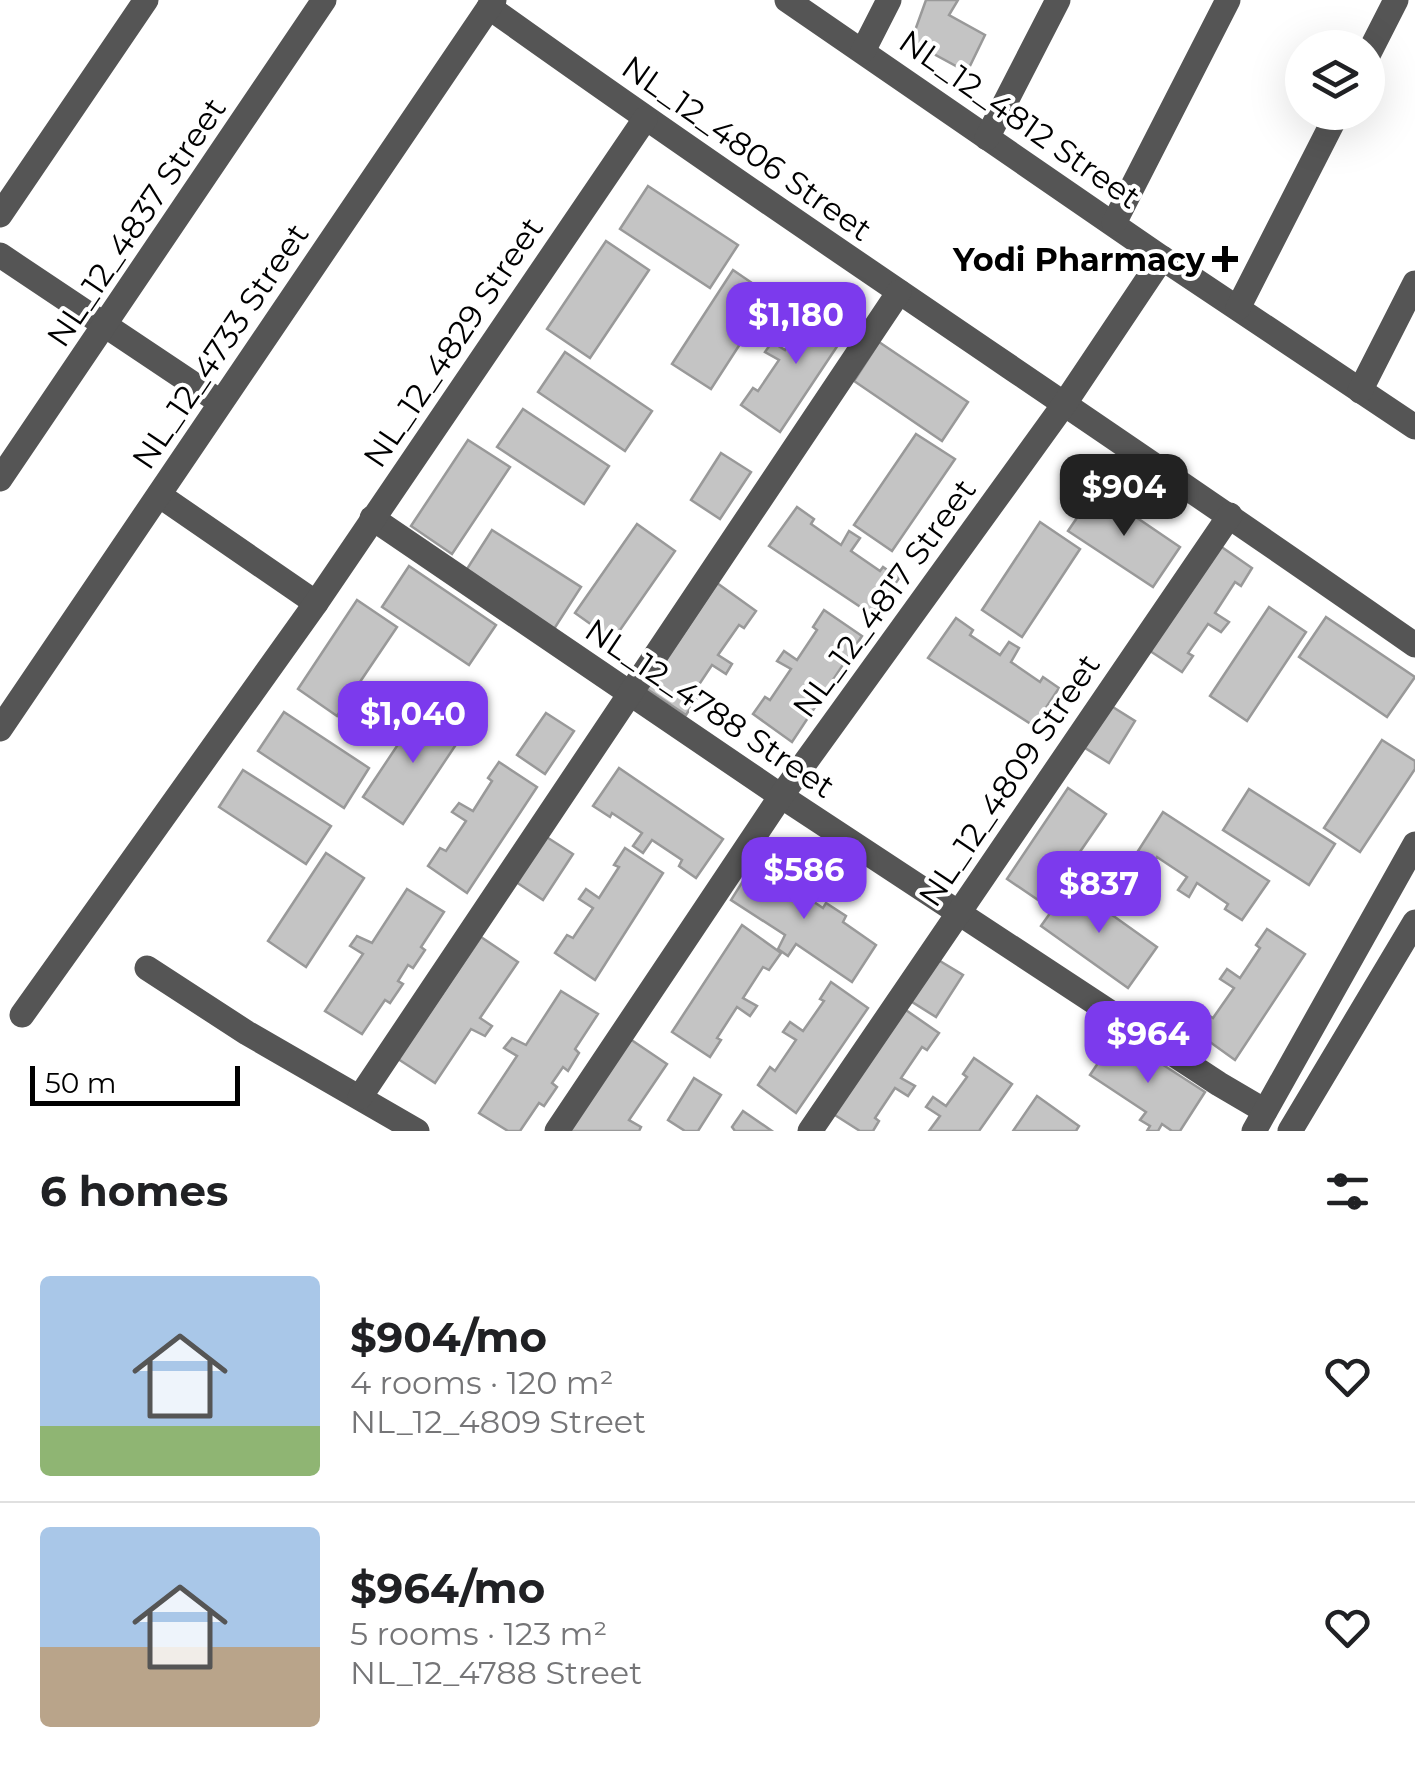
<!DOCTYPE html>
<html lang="en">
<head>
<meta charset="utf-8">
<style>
  body { margin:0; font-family:Montserrat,sans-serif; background:#f2f2f2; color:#202124; height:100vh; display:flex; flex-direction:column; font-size:38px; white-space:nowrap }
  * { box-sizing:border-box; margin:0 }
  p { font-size:32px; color:#757577 }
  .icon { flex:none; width:55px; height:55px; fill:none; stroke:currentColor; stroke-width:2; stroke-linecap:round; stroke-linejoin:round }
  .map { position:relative; height:1131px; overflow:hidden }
  .drawer { display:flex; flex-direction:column; background:#fff; flex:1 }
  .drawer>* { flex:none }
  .tools { position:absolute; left:1285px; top:30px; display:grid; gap:20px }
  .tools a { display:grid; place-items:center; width:100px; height:100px; border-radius:50%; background:#fff; box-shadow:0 10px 40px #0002; font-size:50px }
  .scale { position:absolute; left:30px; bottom:25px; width:210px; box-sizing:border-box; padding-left:10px; border:5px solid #000; border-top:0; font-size:28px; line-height:35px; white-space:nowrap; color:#000; -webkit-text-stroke:8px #fff; paint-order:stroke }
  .price { position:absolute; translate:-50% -85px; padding:0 22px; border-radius:20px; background:#7c3aed; color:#fff; font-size:32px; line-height:65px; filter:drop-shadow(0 2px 5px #0008) }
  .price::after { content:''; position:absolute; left:50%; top:60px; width:30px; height:22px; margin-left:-15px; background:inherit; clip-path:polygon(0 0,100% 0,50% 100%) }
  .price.on { background:#222; color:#fff }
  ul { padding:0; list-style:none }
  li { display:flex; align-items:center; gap:30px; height:250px; padding:0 40px }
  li+li { border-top:2px solid #e0e0e0 }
  li span { display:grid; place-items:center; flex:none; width:280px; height:200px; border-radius:10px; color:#555 }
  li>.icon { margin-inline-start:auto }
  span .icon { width:120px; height:120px; fill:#fffc; stroke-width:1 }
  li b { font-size:42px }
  h2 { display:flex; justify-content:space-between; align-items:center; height:120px; padding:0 40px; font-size:42px }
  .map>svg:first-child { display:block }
  .building { fill:#c4c4c4; stroke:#999; stroke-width:2.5 }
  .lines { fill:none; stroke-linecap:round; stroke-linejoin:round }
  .minor { stroke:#555; stroke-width:25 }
  .poi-dot { fill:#000; stroke:#fff; stroke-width:4 }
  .labels { text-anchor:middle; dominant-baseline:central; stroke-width:8; stroke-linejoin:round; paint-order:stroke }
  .street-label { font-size:32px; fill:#000; stroke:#fff }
  .poi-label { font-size:32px; font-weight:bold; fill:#000; stroke:#fff; text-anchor:end }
</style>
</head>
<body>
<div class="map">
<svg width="1415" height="1131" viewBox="0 0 1415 1131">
  <rect width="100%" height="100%" fill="#fff"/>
  <g class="building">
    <polygon points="926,0 958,0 949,15 985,35 967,72 921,47 913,36"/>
    <polygon points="648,186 738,245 710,288 620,229"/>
    <polygon points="606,241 649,270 590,358 547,329"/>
    <polygon points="733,270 771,296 711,389 672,364"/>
    <polygon points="812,301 850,327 780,432 741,405 753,388 758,391 779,360 765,352 772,342 785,350 805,320 801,318"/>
    <polygon points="879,342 968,402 942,441 854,381"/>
    <polygon points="565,352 652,411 625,451 538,392"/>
    <polygon points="523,409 609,466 584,504 497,447"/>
    <polygon points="916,434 955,459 892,551 854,525"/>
    <polygon points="468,440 510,467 452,554 411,526"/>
    <polygon points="721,453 751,472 720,519 691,500"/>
    <polygon points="1096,490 1180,547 1153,587 1068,531"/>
    <polygon points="797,507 814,519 811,524 841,545 849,531 860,538 851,551 880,571 883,567 899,578 874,616 769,546"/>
    <polygon points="1040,522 1080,549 1022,637 982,610"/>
    <polygon points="637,524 675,551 613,640 575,613"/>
    <polygon points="492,530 581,587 554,629 465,572"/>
    <polygon points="1213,541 1252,568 1241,586 1235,582 1215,613 1229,622 1221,632 1208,624 1188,653 1193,656 1182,672 1144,647"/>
    <polygon points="409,566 496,625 469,665 382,607"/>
    <polygon points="717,583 756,611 744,628 739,625 718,655 732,664 726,674 712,665 692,695 697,698 686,715 647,689"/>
    <polygon points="357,600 397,627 337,716 298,689"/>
    <polygon points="1269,607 1306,632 1247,721 1210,696"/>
    <polygon points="824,610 862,636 792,742 753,714 765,697 770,700 791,669 777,661 784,651 797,660 817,630 813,627"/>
    <polygon points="1326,617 1415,677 1387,717 1299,657"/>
    <polygon points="956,618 973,630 970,635 1000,655 1009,642 1019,648 1011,662 1040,682 1043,677 1059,688 1034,726 928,658"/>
    <polygon points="1108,704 1135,721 1109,763 1082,746"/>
    <polygon points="423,707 463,734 403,824 363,797"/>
    <polygon points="284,712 369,768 344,808 258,751"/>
    <polygon points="546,713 574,731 545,774 517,755"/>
    <polygon points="1382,740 1415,761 1415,769 1360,852 1324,828"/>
    <polygon points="499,762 537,787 467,893 428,866 440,848 446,851 466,821 452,812 459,803 473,811 492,781 488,778"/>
    <polygon points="619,768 723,839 696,878 679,866 682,860 652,840 643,853 633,846 642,833 612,813 610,817 593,806"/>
    <polygon points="243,770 331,826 306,864 219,807"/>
    <polygon points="1068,788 1106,814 1044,904 1007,879"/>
    <polygon points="1249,789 1335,844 1309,885 1223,830"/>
    <polygon points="1163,812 1269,881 1242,920 1225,909 1228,904 1197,883 1189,897 1178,890 1187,877 1157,857 1155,861 1138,851"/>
    <polygon points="545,836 573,854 543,900 516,882"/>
    <polygon points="625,848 663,873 595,980 555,953 567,935 573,938 593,908 579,899 586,889 599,898 619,867 614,865"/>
    <polygon points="326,853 364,878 306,967 268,941"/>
    <polygon points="755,862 790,885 793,882 811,893 808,898 823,908 826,903 846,916 843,922 876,945 852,982 796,944 788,956 778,949 785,935 731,900"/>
    <polygon points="1070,885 1157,947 1128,988 1041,926"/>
    <polygon points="407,889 444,912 421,947 425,950 413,968 408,965 398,981 403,984 390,1003 385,1000 362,1034 325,1011 363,954 350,946 357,936 372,943"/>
    <polygon points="742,925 781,953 769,970 763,967 743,998 757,1006 750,1016 737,1007 717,1038 721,1040 710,1057 672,1032"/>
    <polygon points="1267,929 1305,954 1235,1060 1196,1032 1208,1015 1213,1018 1234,988 1220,979 1227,969 1240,978 1260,948 1256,945"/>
    <polygon points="481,937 518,962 480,1018 492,1026 485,1036 471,1029 435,1083 398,1059"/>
    <polygon points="935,958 963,975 936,1017 909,1000"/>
    <polygon points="831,982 868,1008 796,1113 758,1085 770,1067 775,1071 796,1040 783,1032 790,1022 803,1031 824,1001 820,999"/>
    <polygon points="561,991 598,1014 575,1049 579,1053 568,1071 563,1067 552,1083 557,1087 544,1106 539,1103 520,1131 508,1131 479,1113 517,1056 504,1048 512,1038 526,1045"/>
    <polygon points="900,1006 939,1033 927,1050 922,1047 901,1078 915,1086 908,1096 895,1088 875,1118 879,1121 873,1131 860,1131 830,1112"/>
    <polygon points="1117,1035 1205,1092 1180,1131 1172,1131 1162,1124 1158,1131 1147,1131 1150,1126 1140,1120 1146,1112 1090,1075"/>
    <polygon points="630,1039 667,1064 629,1120 641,1127 639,1131 567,1131"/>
    <polygon points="974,1058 1012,1084 979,1131 929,1131 940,1116 926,1107 933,1097 946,1106 967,1077 963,1074"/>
    <polygon points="694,1078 721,1095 698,1131 685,1131 668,1120"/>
    <polygon points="1037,1096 1079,1126 1076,1131 1013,1131"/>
    <polygon points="743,1111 772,1131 735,1131 732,1127"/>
  </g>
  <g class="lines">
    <g class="minor">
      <polyline points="787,0 1162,258 1415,427"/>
      <path d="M489 7C794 225 1108 430 1415 645"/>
      <polyline points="863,51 889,0"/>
      <polyline points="1368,55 1396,0"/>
      <polyline points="987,138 1058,0"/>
      <polyline points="0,215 146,0"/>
      <polyline points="1114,223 1228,0"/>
      <polyline points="0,255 220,402"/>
      <polyline points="1238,308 1338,112"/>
      <polyline points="1360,391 1415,283"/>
      <polyline points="0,479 324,0"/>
      <polyline points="159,495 316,603"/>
      <polyline points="372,518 781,796 1219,1084 1265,1111"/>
      <polyline points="0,729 494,0"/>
      <polyline points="147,968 247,1033 417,1131"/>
      <polyline points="22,1015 316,603 645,119"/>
      <polyline points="360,1097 899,292"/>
      <polyline points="557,1131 781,796 1065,403 1162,258"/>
      <polyline points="810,1131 1230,515"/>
      <polyline points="1254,1131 1415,844"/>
      <polyline points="1290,1131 1415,922"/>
    </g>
  </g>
  <path class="poi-dot" d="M1220 244h10v10h10v10h-10v10h-10v-10h-10v-10h10z"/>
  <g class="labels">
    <g class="street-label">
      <text transform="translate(1020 119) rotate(35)">NL_12_4812 Street</text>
      <text transform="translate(747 148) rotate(35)">NL_12_4806 Street</text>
      <text transform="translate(136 222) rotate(-56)">NL_12_4837 Street</text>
      <text transform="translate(453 342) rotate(-56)">NL_12_4829 Street</text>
      <text transform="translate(220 346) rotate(-56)">NL_12_4733 Street</text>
      <text transform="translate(884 598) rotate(-54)">NL_12_4817 Street</text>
      <text transform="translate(710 708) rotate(34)">NL_12_4788 Street</text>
      <text transform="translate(1009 780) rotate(-56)">NL_12_4809 Street</text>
    </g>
    <g class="poi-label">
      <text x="1205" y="259">Yodi Pharmacy</text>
    </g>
  </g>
</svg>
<div class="tools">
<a><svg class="icon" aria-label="layers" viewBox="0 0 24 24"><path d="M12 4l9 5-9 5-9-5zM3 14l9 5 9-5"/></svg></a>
</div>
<div class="scale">50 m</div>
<b class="price" style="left:796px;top:367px">$1,180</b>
<b class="price on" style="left:1124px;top:539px">$904</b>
<b class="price" style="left:413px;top:766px">$1,040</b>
<b class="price" style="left:804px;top:922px">$586</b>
<b class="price" style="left:1099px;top:936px">$837</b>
<b class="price" style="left:1148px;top:1086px">$964</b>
</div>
<section class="drawer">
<h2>6 homes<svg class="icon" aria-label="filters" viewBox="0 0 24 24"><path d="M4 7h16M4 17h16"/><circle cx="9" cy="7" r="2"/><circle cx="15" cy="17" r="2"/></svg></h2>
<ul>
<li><span style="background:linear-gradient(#a9c7e8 75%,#8fb573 0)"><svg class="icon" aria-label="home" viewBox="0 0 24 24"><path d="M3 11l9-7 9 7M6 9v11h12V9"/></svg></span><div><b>$904/mo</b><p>4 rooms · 120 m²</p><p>NL_12_4809 Street</p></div><svg class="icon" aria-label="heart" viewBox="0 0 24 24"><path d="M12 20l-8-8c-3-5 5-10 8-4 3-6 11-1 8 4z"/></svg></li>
<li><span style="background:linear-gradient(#a9c7e8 60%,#b9a48a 0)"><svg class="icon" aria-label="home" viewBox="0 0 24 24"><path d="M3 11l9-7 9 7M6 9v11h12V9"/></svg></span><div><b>$964/mo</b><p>5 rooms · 123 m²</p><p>NL_12_4788 Street</p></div><svg class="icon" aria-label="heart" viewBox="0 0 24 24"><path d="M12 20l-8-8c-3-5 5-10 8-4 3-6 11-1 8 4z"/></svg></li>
</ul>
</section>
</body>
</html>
